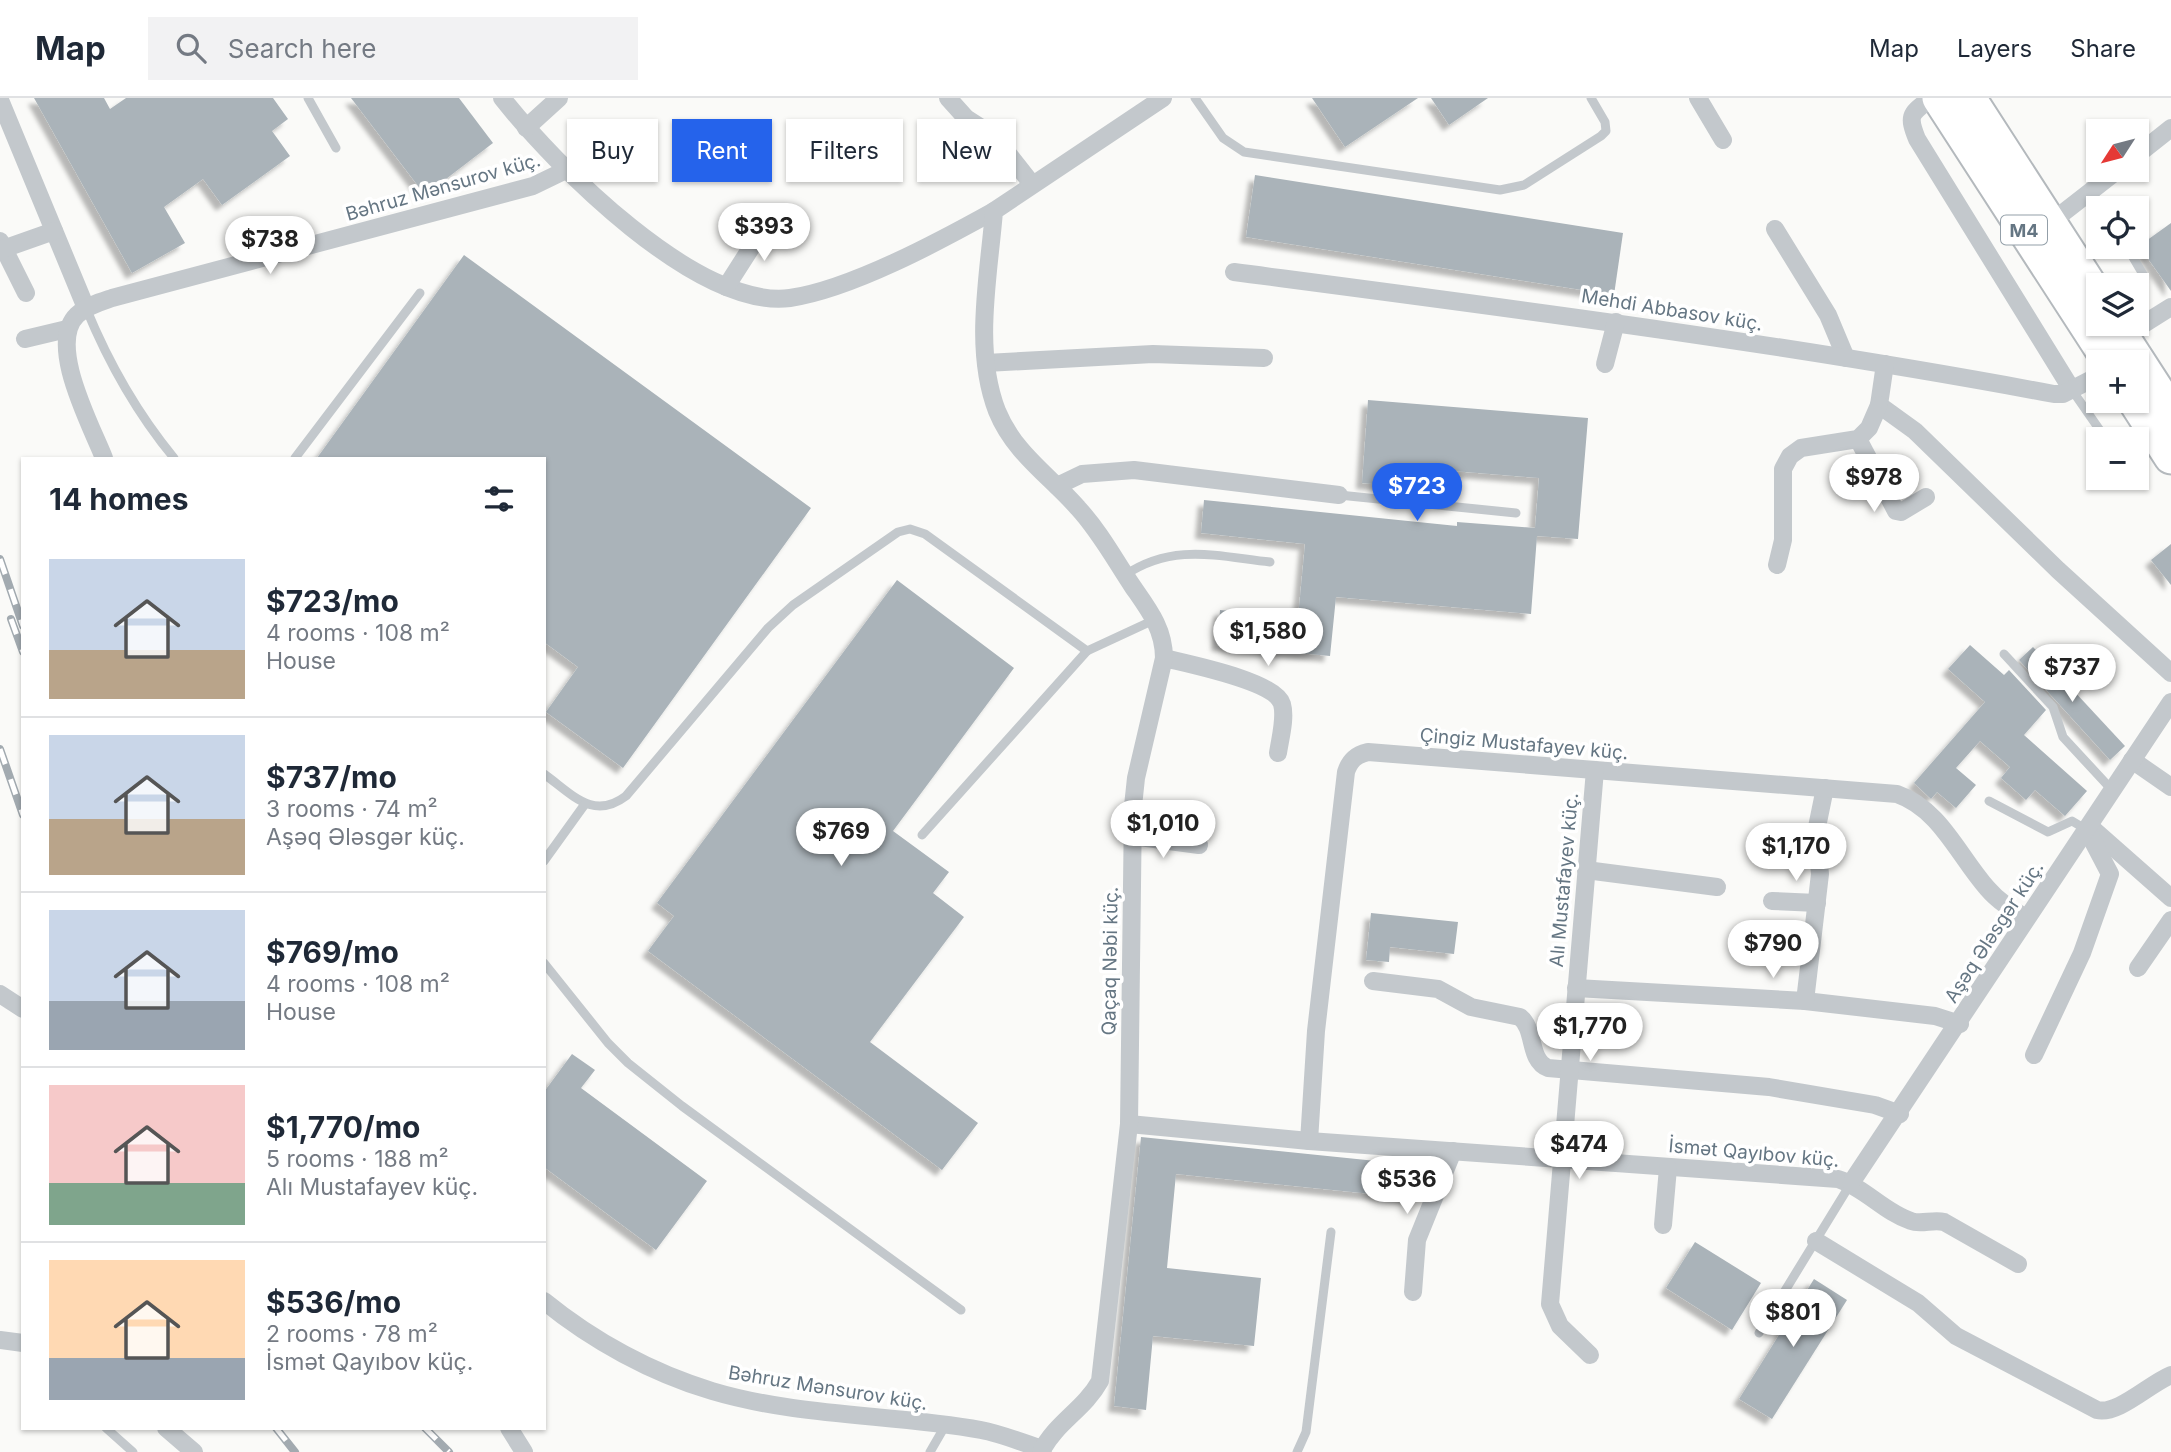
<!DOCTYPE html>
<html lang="en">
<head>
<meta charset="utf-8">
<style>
  body { margin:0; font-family:Inter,sans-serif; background:#f2f2f3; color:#1f2937; height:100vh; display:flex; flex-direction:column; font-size:26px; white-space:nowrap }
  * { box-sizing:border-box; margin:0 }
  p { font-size:23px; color:#747a83 }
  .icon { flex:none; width:38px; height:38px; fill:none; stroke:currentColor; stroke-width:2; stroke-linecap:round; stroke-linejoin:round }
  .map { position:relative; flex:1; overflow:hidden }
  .details { position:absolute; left:21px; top:359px; width:525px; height:973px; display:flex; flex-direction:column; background:#fff; border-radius:0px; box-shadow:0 2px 5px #0004 }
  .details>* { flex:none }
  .guide { position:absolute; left:567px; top:21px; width:665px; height:63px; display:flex; gap:14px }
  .needle { width:46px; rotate:234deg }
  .controls { position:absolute; left:2086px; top:21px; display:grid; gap:14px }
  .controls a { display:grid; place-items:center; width:63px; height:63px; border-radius:0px; background:#fff; box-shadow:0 2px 5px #0004; font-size:35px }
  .price { position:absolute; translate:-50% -60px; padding:0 16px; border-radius:24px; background:#fff; color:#222; font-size:23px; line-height:46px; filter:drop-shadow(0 2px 4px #0008) }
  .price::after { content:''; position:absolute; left:50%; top:42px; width:21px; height:16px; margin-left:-10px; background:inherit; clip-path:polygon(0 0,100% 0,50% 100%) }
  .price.active { background:#2563eb; color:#fff }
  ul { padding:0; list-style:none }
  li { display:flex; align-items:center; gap:21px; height:175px; padding:0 28px }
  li+li { border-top:2px solid #e0e1e3 }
  li span { display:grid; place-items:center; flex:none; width:196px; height:140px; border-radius:0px; color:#555 }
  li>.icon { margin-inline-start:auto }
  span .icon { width:84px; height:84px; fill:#fffc; stroke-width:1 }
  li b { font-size:30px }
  h2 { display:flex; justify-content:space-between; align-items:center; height:84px; padding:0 28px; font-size:30px }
  .tag { padding:0 24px; border-radius:0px; background:#fff; box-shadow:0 2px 5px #0004; font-size:24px; line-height:63px }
  .tag.active { background:#2563eb; color:#fff }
  header { display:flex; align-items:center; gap:42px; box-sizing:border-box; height:98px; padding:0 35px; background:#fff; border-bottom:2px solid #e0e1e3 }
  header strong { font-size:33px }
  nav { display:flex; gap:38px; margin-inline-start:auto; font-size:24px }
  .search { width:490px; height:63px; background:#f2f2f3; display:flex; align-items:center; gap:18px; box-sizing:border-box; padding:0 24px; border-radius:0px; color:#747a83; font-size:26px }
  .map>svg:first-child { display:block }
  .building { fill:#aab3b9; filter:url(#shadow) }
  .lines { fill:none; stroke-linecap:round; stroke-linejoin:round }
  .highway-casing { stroke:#b4b9bd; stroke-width:37 }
  .lane { stroke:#c3c8cc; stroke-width:9 }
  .street { stroke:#c3c8cc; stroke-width:18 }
  .highway { stroke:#fff; stroke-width:33 }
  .rail-casing { stroke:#a2aab0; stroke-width:8 }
  .rail { stroke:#fff; stroke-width:5; stroke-dasharray:16; stroke-linecap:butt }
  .labels { text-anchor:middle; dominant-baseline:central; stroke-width:7; stroke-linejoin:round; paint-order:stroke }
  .shield { fill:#fff; stroke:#939fa8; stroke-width:2 }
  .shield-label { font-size:18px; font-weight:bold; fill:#657683 }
  .street-label { font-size:19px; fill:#657683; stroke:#fff }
</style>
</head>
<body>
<header>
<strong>Map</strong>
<div class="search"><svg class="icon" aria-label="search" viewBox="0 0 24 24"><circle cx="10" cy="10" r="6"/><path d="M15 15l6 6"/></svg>Search here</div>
<nav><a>Map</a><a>Layers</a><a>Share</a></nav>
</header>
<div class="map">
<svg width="2171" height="1354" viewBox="0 0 2171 1354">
  <defs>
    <filter id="shadow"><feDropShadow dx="-6" dy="6" stdDeviation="2" flood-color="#0004"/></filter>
  </defs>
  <rect width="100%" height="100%" fill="#fafaf8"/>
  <g class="building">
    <polygon points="34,0 104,0 110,11 126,0 273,0 288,21 272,33 290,58 222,107 203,81 164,109 185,145 132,175"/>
    <polygon points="351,0 459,0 493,45 425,97"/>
    <polygon points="1312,0 1418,0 1345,49"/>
    <polygon points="1431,0 1488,0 1449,27"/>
    <polygon points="1255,77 1623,135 1614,197 1246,139"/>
    <polygon points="2171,125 2171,193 2139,148"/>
    <polygon points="464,157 811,410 623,670 546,614 578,569 544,544 544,360 317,360"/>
    <polygon points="1368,302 1588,320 1578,441 1537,438 1531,516 1336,499 1330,558 1217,547 1220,512 1298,520 1305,446 1201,435 1204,402 1457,428 1457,424 1535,430 1539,380 1441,372 1439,392 1362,385"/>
    <polygon points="2171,446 2171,487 2151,462"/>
    <polygon points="897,482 1014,570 893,733 949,774 933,795 964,819 870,944 978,1025 942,1072 648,853 674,818 657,805"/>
    <polygon points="1970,547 2004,577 2009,572 2046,612 2024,637 2087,693 2065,718 2035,692 2026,702 2001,680 2010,669 1980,643 1956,670 1976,687 1956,710 1937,694 1931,701 1914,685 1985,604 1948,571"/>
    <polygon points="2033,549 2125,648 2110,662 2019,562"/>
    <polygon points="1371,815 1458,824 1454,856 1390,849 1389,864 1366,862"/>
    <polygon points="572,956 595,972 581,990 707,1083 656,1152 544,1069 544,994"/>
    <polygon points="1141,1039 1415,1067 1411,1100 1176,1076 1167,1170 1261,1180 1254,1248 1153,1238 1146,1312 1114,1308"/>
    <polygon points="1695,1144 1761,1185 1732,1232 1666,1190"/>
    <polygon points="1814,1181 1847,1202 1772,1321 1739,1301"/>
  </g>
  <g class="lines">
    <defs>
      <g id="highway">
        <polyline points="1939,0 2110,264"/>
        <polyline points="1969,0 2098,200"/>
        <polyline points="2114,226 2171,314"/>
        <polyline points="2135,303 2171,359"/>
      </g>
    </defs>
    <use href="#highway" class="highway-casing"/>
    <g class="lane">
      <polyline points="308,0 336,50"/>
      <polyline points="1195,0 1223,40 1244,54 1500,92 1524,87 1601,38 1606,33 1605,24 1591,0"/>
      <polyline points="2091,93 2102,110"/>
      <polyline points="2127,149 2144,178 2137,187"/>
      <path d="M86 210C109 266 136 314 174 360"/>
      <polyline points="2072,292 2106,341"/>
      <polyline points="295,360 420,195"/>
      <polyline points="1339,397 1516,415"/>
      <path d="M1125 477C1173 445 1216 458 1270 464"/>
      <polyline points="2004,556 2053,609 2063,639 2112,692"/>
      <path d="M544 676C572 696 593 723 626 698L768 530 793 507 898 434 910 431 925 436 1087 553 1156 521"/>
      <polyline points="1989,703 2048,734 2072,723 2087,732"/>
      <polyline points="922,737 1087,553"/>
      <polyline points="544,763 585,706"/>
      <polyline points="544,865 608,945 628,965 682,1008 961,1212"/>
      <polyline points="1759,1235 1851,1085"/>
      <polyline points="106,1330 133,1354"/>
      <polyline points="930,1354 945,1328"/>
      <polyline points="1297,1354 1306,1334 1331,1134"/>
    </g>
    <g class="street">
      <path d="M502 0C555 67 698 212 790 200 851 191 940 143 994 113"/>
      <polyline points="948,0 966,20 994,38 1032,86"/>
      <polyline points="1698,0 1723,42"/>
      <path d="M1931 0C1911 16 1907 16 1917 41L2072 292"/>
      <polyline points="0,2 86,210"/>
      <polyline points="526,30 559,0"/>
      <polyline points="2137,57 2171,30"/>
      <polyline points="2050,125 2118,72"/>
      <polyline points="1775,131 1828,217 1846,260"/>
      <polyline points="0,143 26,195"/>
      <polyline points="3,151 54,133"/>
      <path d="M1234 174C1508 210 1782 245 2054 296H2063L2098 278"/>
      <polyline points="726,189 770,120"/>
      <polyline points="2123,239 2171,209"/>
      <polyline points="25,241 67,231"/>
      <polyline points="986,265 1153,256 1264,260"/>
      <polyline points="1605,266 1616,224"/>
      <polyline points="1885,266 1879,307 1915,333 2058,472 2171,575"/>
      <polyline points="1858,341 1896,413 1901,414 1926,399"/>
      <path d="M104 360C91 327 47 246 77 217 86 208 100 204 112 200L533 88 564 73"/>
      <polyline points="1057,388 1082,376 1134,372 1339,397"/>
      <polyline points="1777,467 1783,442 1783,371 1790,358 1801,350 1858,341 1869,330 1879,307"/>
      <path d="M1164 560C1188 566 1275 583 1282 606 1286 620 1280 641 1278 655"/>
      <polyline points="2132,662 2171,689"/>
      <polyline points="2095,733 2171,800"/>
      <polyline points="1132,738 1199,747"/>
      <polyline points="1586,772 1717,789"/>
      <polyline points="1772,803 1817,805"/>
      <polyline points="2138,870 2171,822"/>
      <path d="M1373 883 1438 891 1471 909 1520 919C1536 932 1528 962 1548 970L1769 989 1875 1007 1900 1016"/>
      <polyline points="1576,890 1805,903 1935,918 1960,926"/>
      <polyline points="0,896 23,911"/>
      <polyline points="1805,903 1820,776 1816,734 1825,690"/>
      <polyline points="2034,957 2082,855 2110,776 2087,732"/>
      <path d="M1129 1026 1309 1043 1838 1081C1865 1090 1884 1114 1911 1123 1921 1127 1933 1121 1944 1124L2018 1166"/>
      <path d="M1309 1043 1316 933 1346 674C1350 662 1356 657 1368 654L1897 696C1940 711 1958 757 1987 790 1998 803 2011 811 2026 820"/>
      <polyline points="1851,1085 2171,604"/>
      <polyline points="1663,1127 1668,1070"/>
      <path d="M1816 1143 1918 1205 1956 1238 2097 1312C2118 1317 2149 1286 2171 1277"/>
      <polyline points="1413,1194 1417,1142 1453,1053"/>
      <path d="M544 1203C593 1243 652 1275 712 1293 799 1319 893 1316 981 1332 1002 1336 1023 1345 1043 1351"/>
      <polyline points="0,1242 23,1245"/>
      <polyline points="1590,1257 1560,1228 1550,1206 1595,672"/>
      <polyline points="166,1330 194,1354"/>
      <polyline points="509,1330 524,1354"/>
      <path d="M1041 1354C1056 1324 1084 1312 1100 1283L1129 1026 1133 708 1136 680 1164 560C1164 531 1149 512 1133 489 1115 462 1100 434 1078 410 1050 378 1014 355 997 313 973 251 989 177 994 113L1163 0"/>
    </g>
    <use href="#highway" class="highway"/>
    <defs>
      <g id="rail">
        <polyline points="0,461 23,528"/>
        <polyline points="11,521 23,554"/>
        <polyline points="0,651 23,717"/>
        <polyline points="276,1330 295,1354"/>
        <polyline points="425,1330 449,1354"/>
      </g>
    </defs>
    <use href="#rail" class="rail-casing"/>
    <use href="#rail" class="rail"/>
  </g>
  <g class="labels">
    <rect class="shield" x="2001" y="117.5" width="46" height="29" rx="5"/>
    <g class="shield-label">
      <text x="2024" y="132">M4</text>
    </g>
    <g class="street-label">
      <text transform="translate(443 89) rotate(-16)">Bəhruz Mənsurov küç.</text>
      <text transform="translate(1672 212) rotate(9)">Mehdi Abbasov küç.</text>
      <text transform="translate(1524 646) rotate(5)">Çingiz Mustafayev küç.</text>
      <text transform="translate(1564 782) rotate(-85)">Alı Mustafayev küç.</text>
      <text transform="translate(1994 834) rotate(-57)">Aşəq Ələsgər küç.</text>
      <text transform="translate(1110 863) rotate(-89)">Qaçaq Nəbi küç.</text>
      <text transform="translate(1754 1055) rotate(5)">İsmət Qayıbov küç.</text>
      <text transform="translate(828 1290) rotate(9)">Bəhruz Mənsurov küç.</text>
    </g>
  </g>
</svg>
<div class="controls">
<a><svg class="needle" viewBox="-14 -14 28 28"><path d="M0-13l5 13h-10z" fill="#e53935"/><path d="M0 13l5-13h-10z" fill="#747a83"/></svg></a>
<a><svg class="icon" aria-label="locate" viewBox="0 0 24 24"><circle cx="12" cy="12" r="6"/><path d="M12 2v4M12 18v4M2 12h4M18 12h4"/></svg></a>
<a><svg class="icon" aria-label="layers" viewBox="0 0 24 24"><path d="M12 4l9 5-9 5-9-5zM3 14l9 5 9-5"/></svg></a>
<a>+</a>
<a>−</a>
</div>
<b class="price" style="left:764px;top:165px">$393</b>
<b class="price" style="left:270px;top:178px">$738</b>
<b class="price" style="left:1874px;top:416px">$978</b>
<b class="price active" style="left:1417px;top:425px">$723</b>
<b class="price" style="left:1268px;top:570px">$1,580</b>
<b class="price" style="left:2072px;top:606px">$737</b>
<b class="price" style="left:1163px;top:762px">$1,010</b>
<b class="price" style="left:841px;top:770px">$769</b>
<b class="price" style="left:1796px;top:785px">$1,170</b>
<b class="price" style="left:1773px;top:882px">$790</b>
<b class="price" style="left:1590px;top:965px">$1,770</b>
<b class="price" style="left:1579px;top:1083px">$474</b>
<b class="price" style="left:1407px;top:1118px">$536</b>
<b class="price" style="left:1793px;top:1251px">$801</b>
<div class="guide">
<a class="tag">Buy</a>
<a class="tag active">Rent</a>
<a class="tag">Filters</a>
<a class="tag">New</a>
</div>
<section class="details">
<h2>14 homes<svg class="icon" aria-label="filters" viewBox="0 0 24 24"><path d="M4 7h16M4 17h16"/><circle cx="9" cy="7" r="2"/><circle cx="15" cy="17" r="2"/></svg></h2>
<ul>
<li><span style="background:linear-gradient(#c9d6e8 65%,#b9a48a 0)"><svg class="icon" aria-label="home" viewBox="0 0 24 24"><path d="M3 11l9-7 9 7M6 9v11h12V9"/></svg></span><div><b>$723/mo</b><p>4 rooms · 108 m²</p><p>House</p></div></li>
<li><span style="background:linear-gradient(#c9d6e8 60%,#b9a48a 0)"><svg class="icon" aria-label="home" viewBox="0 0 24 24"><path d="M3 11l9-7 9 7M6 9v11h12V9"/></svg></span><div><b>$737/mo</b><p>3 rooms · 74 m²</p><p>Aşəq Ələsgər küç.</p></div></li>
<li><span style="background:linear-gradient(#c9d6e8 65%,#9aa5b1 0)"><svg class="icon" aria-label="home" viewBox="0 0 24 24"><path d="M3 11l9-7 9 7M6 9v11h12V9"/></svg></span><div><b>$769/mo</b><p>4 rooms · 108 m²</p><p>House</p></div></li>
<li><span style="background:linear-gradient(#f6c9c9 70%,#7fa58c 0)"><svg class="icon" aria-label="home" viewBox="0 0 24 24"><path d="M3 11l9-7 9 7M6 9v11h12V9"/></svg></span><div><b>$1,770/mo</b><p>5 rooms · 188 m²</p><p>Alı Mustafayev küç.</p></div></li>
<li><span style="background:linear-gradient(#ffd9b3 70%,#9aa5b1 0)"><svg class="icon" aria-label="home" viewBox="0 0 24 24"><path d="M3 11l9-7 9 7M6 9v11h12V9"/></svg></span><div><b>$536/mo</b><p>2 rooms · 78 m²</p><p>İsmət Qayıbov küç.</p></div></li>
</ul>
</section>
</div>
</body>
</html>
